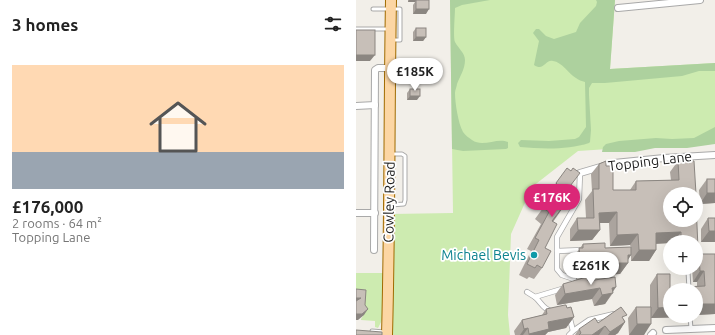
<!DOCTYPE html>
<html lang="en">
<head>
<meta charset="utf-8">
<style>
  body { margin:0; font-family:Ubuntu,sans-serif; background:#f2f2f2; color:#222; height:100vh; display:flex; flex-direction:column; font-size:15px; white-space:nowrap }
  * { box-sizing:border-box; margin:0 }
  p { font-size:13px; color:#767676 }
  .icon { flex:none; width:22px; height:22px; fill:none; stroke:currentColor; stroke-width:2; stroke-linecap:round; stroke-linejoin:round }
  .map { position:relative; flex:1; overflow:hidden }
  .panel { display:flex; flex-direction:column; background:#fff; width:356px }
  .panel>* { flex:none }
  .controls { position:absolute; left:307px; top:187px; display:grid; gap:8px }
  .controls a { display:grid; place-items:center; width:40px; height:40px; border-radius:50%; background:#fff; box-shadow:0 4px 16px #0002; font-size:20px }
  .price { position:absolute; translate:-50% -34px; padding:0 9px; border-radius:14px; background:#fff; color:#222; font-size:13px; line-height:26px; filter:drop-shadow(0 1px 2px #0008) }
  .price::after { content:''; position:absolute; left:50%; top:24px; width:12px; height:9px; margin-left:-6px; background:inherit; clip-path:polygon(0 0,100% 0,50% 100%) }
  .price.on { background:#db2777; color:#fff }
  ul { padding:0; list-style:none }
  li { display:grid; align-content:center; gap:8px; height:212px; padding:0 12px }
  li span { display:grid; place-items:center; height:124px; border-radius:0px; color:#555 }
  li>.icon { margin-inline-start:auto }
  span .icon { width:72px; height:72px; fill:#fffc; stroke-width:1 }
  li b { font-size:17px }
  h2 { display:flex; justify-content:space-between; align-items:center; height:48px; padding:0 12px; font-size:17px }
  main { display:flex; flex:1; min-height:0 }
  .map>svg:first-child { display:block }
  .grass { fill:#cdebb0 }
  .forest { fill:#add19e }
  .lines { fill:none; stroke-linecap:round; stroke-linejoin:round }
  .service-casing { stroke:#a9a9a9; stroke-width:5 }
  .pedestrian-casing { stroke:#a9a9a9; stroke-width:6 }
  .minor-casing { stroke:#a9a9a9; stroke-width:8 }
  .primary-casing { stroke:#a06b00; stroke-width:12 }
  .service { stroke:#fff; stroke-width:3 }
  .pedestrian { stroke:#fff; stroke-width:4.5 }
  .minor { stroke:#fff; stroke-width:6 }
  .primary { stroke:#fcd6a4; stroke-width:10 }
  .wall { fill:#aba49e }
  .shaded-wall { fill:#8b8681 }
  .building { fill:#c7bfb8; stroke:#8b8681 }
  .culture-dot { fill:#0f9aa8; stroke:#fff; stroke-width:1.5 }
  .labels { text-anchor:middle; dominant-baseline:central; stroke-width:3.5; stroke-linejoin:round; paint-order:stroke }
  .street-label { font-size:14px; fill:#222; stroke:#fff }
  .culture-label { font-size:14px; fill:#0d838f; stroke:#fff; text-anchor:end }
</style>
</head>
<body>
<main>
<section class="panel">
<h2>3 homes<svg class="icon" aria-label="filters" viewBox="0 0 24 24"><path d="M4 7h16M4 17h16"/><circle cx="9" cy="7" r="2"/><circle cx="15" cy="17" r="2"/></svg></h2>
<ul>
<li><span style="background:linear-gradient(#ffd9b3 70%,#9aa5b1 0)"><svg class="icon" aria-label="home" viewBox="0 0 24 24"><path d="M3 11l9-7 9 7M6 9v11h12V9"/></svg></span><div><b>£176,000</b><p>2 rooms · 64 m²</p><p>Topping Lane</p></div></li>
</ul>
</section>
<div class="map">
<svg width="359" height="335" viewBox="0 0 359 335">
  <rect width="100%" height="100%" fill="#f2efe9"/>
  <g class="grass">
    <polygon points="94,0 259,0 254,69 359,63 359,130 329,144 222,151 176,187 155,234 152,315 154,335 31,335 35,214 97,213"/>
    <polygon points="0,273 27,273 27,318 22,328 19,327 19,321 5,320 5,319 7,316 7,313 0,294"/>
  </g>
  <g class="forest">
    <path d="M94 0H134L106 5 99 8C99 15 97 37 99 42 102 48 109 53 109 60 109 69 104 76 101 84 101 86 99 90 99 93 99 102 102 123 107 132 109 135 113 138 116 140 127 148 141 137 152 142V148L150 149 107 151 96 149Z"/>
    <path d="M240 0H259L254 69 359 63V71H343L326 76 249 83H236L233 88V95L235 130 234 142 233 143C212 150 186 149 164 147L162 143 165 140 193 141 219 139 223 137 230 127 229 82C226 81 222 80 220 78 212 73 206 62 197 61 189 59 188 72 178 65L183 41 177 33 180 29H183L190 36 198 39 220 32 224 23 240 6 241 2Z"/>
    <polygon points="359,127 359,144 331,148 299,148 279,152 246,152 247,147 250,144 263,141 300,138 316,139 338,138"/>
  </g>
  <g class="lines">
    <defs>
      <g id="service">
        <polyline points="17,9 44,9 44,40 36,40"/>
        <polyline points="0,29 33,29"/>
        <polyline points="35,205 48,204 49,200 49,156 46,154 36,154"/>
        <polyline points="332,271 333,290"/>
        <polyline points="334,316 335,329"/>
        <polyline points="16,331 29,332"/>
      </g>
      <g id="pedestrian">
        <polyline points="201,251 227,250"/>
        <polyline points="218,285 219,285 218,279 206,275 201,269 201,237 223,199 224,173"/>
        <polyline points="171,292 179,297"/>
        <path d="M195 311C187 309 185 302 179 297L209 288"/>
        <polyline points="217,331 233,320 258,314"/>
        <polyline points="213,335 217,331 213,315"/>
      </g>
      <g id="minor">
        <polyline points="262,8 344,0"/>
        <polyline points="0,106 19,105"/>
        <polyline points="224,173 258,163 308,158 359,155"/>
        <polyline points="0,213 19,213"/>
        <polyline points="18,250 19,70 22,68 34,68"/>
        <polyline points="310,330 359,328"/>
        <polyline points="295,335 297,333"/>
      </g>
      <path id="primary" d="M31 335C34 223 33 112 35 0"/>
    </defs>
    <use href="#service" class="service-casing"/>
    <use href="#pedestrian" class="pedestrian-casing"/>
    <use href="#minor" class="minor-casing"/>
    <use href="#primary" class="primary-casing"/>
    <use href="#service" class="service"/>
    <use href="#pedestrian" class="pedestrian"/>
    <use href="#minor" class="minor"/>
    <use href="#primary" class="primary"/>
  </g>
  <g class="wall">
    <polygon points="52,0 64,0 70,14 57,14 57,5 59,2 52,2"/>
    <polygon points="60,28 70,37 67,41 57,41 57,32"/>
    <polygon points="54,89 61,100 51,100 51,93"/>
    <polygon points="322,161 342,248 340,251 340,242 314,242 314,243 300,244 300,250 293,261 275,261 275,255 272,259 272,263 264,274 244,275 244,266 216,268 216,259 227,244 249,248 275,247 274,245 254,246 253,223 244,223 244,230 236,240 214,241 214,229 221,218 230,218 229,200 236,191 235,174 243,164 250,166 257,190 274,190 280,181 315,180 314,172"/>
    <polygon points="351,179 359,203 344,204 343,190"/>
    <polygon points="200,183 216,184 208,195 213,199 197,222 189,248 186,268 178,279 173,277 171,279 163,275 175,251 171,249 185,224 179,219 195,197 192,194"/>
    <polygon points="352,218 359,218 359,242 345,242 345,229"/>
    <polygon points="343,254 359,254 359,314 340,315 340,290 326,290 328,287 341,286 341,282 337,282 336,268 340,268 340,259"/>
    <polygon points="301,274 314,316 332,316 331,317 295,318 288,335 273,335 272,318 280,307 294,307 294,285"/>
    <polygon points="232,281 257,293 249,304 238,306 236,299 201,305 199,295 207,284"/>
    <polygon points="211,308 218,317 210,328 192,332 189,335 159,335 158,331 166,320 186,315 190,309"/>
    <polygon points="268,319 269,322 262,333 259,335 219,335 223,329 242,323"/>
  </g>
  <g class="shaded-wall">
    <polygon points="53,0 64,0 62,2 60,0 59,2 52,2"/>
    <polygon points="60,9 73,9 70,14 57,14"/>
    <polygon points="60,37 70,37 67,41 57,41"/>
    <polygon points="0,55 19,55 14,61 0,61"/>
    <polygon points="54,96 64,96 61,100 51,100"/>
    <polygon points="351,193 359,193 359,203 344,204"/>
    <polygon points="213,199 205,210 188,233 196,221"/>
    <polygon points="261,212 253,223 236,223 243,213"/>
    <polygon points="222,230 244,230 236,240 214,241"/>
    <polygon points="353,231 359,231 359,242 345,242"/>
    <polygon points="325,232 318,242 314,242 314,243 292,244 300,233"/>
    <polygon points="282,234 274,245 254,246 261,235"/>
    <polygon points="283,250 300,250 293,261 275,261"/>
    <polygon points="252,255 244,266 216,268 224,256"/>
    <polygon points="272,255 275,255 270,263 272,263 264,274 244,275 252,263"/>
    <polygon points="344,271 348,271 341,282 337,282"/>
    <polygon points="260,287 249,304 238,306 246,295 256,288"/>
    <polygon points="244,288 236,299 201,305 209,294"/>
    <polygon points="0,298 5,298 0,304"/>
    <polygon points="344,304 359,304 359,314 340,315 340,311"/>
    <polygon points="314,307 314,316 332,316 331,317 295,318 302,308"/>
    <polygon points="12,309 8,315 2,320 0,320 0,314"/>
    <polygon points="218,317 210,328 192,332 189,335 172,335 192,322"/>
    <polygon points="269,322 262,333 259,335 252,335 254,332"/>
    <polygon points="281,324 295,324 288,335 273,335"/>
    <polygon points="249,326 243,335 236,335"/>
    <polygon points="172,328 167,335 164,335 168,329"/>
  </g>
  <g class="building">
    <rect x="60" y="0" width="13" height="9"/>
    <rect x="60" y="28" width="10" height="9"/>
    <rect x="0" y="30" width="19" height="25"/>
    <rect x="54" y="89" width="10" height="7"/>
    <polygon points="250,161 250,166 257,166 257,190 280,190 280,181 323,180 322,161 338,161 340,194 314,194 314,220 340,220 340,204 342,248 340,248 340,242 325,242 325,232 300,233 300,250 283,250 282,234 261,235 261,212 243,213 244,230 222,230 221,218 238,218 237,189 243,189 243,164"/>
    <polygon points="211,168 215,171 217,168 224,173 208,194 213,199 196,221 201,224 189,248 195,251 186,268 181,265 179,268 171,264 183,240 179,238 193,212 187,208 203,186 200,183"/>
    <rect x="351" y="179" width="8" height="14"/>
    <polygon points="352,218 359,218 359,231 353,231"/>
    <polygon points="249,243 249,248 275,247 275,255 272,255 272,263 252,263 252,255 224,256 223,248 227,248 227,244"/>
    <polygon points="343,254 359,254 359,304 344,304 342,302 340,303 340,290 328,290 328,287 349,286 348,271 344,271"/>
    <polygon points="301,274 314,274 314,307 302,308"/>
    <polygon points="231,277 232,281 259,277 260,287 256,288 257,293 246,295 244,288 209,294 207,284 227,278"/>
    <polygon points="0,289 10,290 9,305 12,309 6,314 0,314 0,301 5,298 0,298"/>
    <polygon points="209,305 210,305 211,308 215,307 218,317 192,322 193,329 173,334 172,328 168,329 166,320 191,314 190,309"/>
    <polygon points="265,307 271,315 266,317 269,322 254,332 249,326 236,335 223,335 225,333 223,329 239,318 242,323"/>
    <polygon points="280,307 295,307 295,324 281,324"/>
    <polygon points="0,330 26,332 26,335 0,335"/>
  </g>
  <circle class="culture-dot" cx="178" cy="255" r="4"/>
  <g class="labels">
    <g class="street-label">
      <text transform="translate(294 161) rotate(-7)">Topping Lane</text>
      <text transform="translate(33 202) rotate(-89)">Cowley Road</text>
    </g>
    <g class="culture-label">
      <text x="170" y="255">Michael Bevis</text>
    </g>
  </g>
</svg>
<div class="controls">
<a><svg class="icon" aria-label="locate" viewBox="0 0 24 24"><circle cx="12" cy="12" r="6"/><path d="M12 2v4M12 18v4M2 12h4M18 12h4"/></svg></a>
<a>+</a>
<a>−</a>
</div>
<b class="price" style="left:59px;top:92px">£185K</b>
<b class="price on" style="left:196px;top:218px">£176K</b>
<b class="price" style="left:235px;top:286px">£261K</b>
</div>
</main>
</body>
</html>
